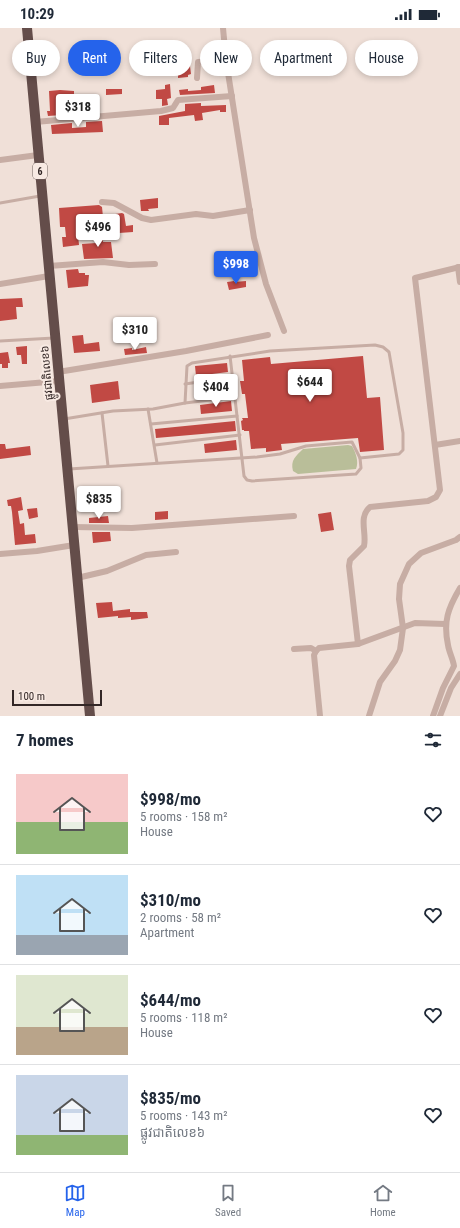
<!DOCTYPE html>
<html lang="en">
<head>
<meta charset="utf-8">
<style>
  body { margin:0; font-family:"Roboto Condensed","Noto Sans Khmer",sans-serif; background:#f2f2f3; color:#1f2937; height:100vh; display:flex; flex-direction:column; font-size:15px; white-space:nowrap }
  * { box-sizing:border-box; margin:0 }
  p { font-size:13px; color:#747a83 }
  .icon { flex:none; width:22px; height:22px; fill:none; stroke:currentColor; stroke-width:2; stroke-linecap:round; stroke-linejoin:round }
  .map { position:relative; height:688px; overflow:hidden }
  .panel { display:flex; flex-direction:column; background:#fff; flex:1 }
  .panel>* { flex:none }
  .guide { position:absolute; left:12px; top:12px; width:436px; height:36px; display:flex; gap:8px }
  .scale { position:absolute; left:12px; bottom:10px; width:90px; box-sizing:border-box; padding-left:4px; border:2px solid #332726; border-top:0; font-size:11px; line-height:14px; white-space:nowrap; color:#332726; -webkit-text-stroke:3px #f8eae3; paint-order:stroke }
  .price { position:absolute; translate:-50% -34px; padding:0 9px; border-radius:4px; background:#fff; color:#222; font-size:13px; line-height:26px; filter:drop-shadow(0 1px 2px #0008) }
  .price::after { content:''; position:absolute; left:50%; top:24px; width:12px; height:9px; margin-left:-6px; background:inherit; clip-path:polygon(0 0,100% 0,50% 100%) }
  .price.on { background:#2563eb; color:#fff }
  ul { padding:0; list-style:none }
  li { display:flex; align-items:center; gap:12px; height:100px; padding:0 16px }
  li+li { border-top:1px solid #e0e1e3 }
  li span { display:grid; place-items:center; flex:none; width:112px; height:80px; border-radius:0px; color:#555 }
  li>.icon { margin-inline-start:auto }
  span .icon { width:48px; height:48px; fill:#fffc; stroke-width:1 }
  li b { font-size:17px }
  h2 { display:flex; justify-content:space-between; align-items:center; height:48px; padding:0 16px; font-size:17px }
  .tag { padding:0 14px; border-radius:18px; background:#fff; box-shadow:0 2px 6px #0003; font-size:14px; line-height:36px }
  .tag.on { background:#2563eb; color:#fff }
  .status { display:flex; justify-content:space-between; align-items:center; height:28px; padding:0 20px; background:#fff; direction:ltr }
  .status svg { height:11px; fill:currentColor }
  .menu { display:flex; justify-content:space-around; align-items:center; height:56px; border-top:1px solid #e0e1e3; background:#fff; font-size:11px; color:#747a83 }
  .menu a { display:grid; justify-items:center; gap:2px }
  .menu .on { color:#2563eb }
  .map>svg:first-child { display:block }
  .green { fill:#b9be99 }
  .building { fill:#c14944 }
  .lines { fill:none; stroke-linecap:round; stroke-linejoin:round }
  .service { stroke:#c7ada4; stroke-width:3 }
  .minor { stroke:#c7ada4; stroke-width:6 }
  .trunk { stroke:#644d4a; stroke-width:10 }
  .labels { text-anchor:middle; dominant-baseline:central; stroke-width:4; stroke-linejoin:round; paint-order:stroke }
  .shield { fill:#f8eae3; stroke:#6e625f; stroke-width:1 }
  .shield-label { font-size:10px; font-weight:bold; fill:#332726 }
  .street-label { font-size:11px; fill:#332726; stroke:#f8eae3 }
</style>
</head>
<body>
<div class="status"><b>10:29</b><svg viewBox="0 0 49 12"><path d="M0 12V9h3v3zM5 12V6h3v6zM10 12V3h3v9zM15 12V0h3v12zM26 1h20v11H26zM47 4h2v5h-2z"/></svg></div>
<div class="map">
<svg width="460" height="688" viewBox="0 0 460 688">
  <rect width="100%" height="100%" fill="#f0e0d8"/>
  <path class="green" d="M348 417 352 418C356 425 359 434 356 441L298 446 293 443C290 432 296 428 303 421Z"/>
  <g class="building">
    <polygon points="190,38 191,46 188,47 188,49 178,50 178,41"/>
    <polygon points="170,56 171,70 167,71 168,77 162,78 162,71 156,71 156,62 165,61 165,57"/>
    <polygon points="214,57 215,65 180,67 179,62 188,61 188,63 201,62 201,59"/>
    <polygon points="106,61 122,61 122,66 106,67"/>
    <polygon points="60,62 74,63 74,68 73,68 75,86 48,88 47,83 50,83 49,63"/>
    <polygon points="201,75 201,78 226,77 226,84 220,84 220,82 202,85 203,92 195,93 194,87 169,90 169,97 159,97 159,88 185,83 185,76"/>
    <polygon points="102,93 103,104 52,106 51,97 72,95 72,100 86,99 86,94"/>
    <polygon points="158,170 158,180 148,181 149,183 141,183 140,172"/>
    <polygon points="99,177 102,179 103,189 80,191 81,207 78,207 79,217 63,219 62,209 66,209 65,199 60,199 59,180"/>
    <polygon points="122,185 124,186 126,198 133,197 133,204 119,205 118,192 116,192 115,186"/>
    <polygon points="102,199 103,214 111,214 113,230 84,231 82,216 96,215 95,200"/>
    <polygon points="78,241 79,245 85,245 85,247 89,247 88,258 68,260 66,242"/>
    <polygon points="234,253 234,254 246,253 246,259 229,262 227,254"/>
    <polygon points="22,270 23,279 16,279 17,291 0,293 0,271"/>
    <polygon points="83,307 84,316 99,314 100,323 74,325 72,308"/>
    <polygon points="27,318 27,336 22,336 21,327 17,327 16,319"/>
    <polygon points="146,319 147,325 125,327 124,321 132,320 132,322"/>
    <polygon points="8,324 10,335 8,335 8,340 2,340 2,336 0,336 0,325"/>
    <polygon points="363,328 367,370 380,369 384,422 360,424 358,410 281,416 282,422 266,424 266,420 251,421 249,403 244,403 244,402 242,402 241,393 243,392 242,390 248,390 245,366 242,366 240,353 244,353 242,332 270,329 271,336"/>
    <polygon points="227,335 228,344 196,348 195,338"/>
    <polygon points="118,353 120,371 92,375 90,357"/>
    <polygon points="229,354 230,364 198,367 197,358"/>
    <polygon points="231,373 232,383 201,386 200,377"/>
    <polygon points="235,393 236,403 156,410 155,401"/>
    <polygon points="236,412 237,422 205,425 204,416"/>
    <polygon points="0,416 5,416 6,421 30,418 31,427 0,431"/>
    <polygon points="21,469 23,482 18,483 20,496 24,495 25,507 35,506 36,515 15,517 12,484 11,478 8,478 7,472"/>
    <polygon points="37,480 38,489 29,491 27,481"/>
    <polygon points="168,483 168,491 155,492 155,484"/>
    <polygon points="331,484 334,502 321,504 318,486"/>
    <polygon points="108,488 109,495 89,495 89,490"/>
    <polygon points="92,504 110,504 111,513 93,515"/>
    <polygon points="112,574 113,583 130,581 130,584 147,584 148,590 131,592 131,589 118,590 118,588 98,590 96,575"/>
  </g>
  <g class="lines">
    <g class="service">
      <polyline points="0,175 40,168"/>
      <polyline points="0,313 54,310"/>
      <polyline points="230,328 244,448 247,452 252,453 356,446 361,440 360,430"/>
      <polyline points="185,356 233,349"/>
      <polyline points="185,375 235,369"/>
      <polyline points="148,381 157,435"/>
      <polyline points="102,385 108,438"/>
      <polyline points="64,391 113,383 153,381 185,375 187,338 192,335 270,323 375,317 383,319 389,324 403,405 403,422 399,426 360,430 352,414 306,418 280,426 257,429 69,441"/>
      <polyline points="151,396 237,388"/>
      <polyline points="155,417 240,407"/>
    </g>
    <g class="minor">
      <polyline points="223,0 226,32 254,210 266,256 284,303"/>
      <polyline points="197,50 198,34 226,32"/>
      <polyline points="35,94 161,83 173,80 178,72 232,68"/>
      <polyline points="0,132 38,127"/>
      <polyline points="102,174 114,175 142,190 151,192 196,186 213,188 250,182"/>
      <polyline points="49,238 103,234 129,237 155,236"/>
      <polyline points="458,239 460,254"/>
      <polyline points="0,256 49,248"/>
      <polyline points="58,344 186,323 268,307"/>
      <polyline points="0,358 59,353"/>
      <polyline points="435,417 460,413"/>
      <polyline points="73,499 132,500 294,488"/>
      <polyline points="0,526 37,523 74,517"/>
      <polyline points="77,550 107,543 146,527 176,524"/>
      <path d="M358 616 349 538 350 532 364 518C367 505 358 489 370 479L428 473 436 469 440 462 415 250 460 239"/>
      <polyline points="294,621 311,620 316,623"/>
      <polyline points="320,688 314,627 316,623 319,620 358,616 415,595 445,596"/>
      <polyline points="369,688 380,654 395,633 400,622 403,600 399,571 400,556 409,536 421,525 456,512 460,509"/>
      <path d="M433 688 443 660 454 638C453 631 449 624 448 617 443 594 448 580 460 560"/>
      <polyline points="440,688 451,660 460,646"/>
    </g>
    <polyline class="trunk" points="27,0 90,688"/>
  </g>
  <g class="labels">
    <rect class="shield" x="33" y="135" width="14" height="16" rx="3"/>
    <g class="shield-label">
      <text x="40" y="143">6</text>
    </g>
    <g class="street-label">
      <text transform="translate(47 345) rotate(-95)">ផ្លូវជាតិលេខ៦</text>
    </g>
  </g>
</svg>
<div class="scale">100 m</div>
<b class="price" style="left:78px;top:100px">$318</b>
<b class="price" style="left:98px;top:220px">$496</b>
<b class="price on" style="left:236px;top:257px">$998</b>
<b class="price" style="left:135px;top:323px">$310</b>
<b class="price" style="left:310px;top:375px">$644</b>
<b class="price" style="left:216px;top:380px">$404</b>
<b class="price" style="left:99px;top:492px">$835</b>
<div class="guide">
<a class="tag">Buy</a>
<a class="tag on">Rent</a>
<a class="tag">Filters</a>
<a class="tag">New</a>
<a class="tag">Apartment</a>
<a class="tag">House</a>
</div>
</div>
<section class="panel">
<h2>7 homes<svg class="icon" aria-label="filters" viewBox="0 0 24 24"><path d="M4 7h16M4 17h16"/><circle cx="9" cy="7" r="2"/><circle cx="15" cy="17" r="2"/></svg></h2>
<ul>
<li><span style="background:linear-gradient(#f6c9c9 60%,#8fb573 0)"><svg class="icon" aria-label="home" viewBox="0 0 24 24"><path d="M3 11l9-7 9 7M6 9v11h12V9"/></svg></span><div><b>$998/mo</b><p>5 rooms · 158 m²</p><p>House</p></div><svg class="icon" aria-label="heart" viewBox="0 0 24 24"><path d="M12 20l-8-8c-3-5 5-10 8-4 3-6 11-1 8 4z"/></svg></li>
<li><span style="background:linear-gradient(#bfe0f5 75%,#9aa5b1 0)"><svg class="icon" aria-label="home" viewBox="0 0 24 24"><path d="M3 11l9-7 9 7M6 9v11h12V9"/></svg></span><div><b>$310/mo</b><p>2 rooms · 58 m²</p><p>Apartment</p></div><svg class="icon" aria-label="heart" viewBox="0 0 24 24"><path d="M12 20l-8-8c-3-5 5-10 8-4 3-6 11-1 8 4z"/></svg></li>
<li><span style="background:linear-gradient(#dfe7d0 65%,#b9a48a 0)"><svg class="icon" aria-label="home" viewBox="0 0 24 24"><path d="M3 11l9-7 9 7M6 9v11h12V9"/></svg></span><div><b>$644/mo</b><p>5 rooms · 118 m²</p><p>House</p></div><svg class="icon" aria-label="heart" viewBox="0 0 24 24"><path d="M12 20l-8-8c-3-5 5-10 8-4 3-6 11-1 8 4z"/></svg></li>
<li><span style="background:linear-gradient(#c9d6e8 75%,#8fb573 0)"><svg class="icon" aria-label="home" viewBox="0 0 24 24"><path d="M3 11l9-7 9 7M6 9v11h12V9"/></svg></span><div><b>$835/mo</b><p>5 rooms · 143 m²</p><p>ផ្លូវជាតិលេខ៦</p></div><svg class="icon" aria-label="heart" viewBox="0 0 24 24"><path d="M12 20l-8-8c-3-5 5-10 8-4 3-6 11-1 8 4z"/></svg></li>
</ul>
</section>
<nav class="menu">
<a class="on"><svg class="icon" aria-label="map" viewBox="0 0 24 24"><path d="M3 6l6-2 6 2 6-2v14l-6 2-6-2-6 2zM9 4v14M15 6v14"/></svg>Map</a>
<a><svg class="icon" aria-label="saved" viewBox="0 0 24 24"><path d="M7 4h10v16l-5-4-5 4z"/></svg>Saved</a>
<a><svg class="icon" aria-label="home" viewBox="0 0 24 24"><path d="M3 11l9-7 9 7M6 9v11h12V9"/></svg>Home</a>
</nav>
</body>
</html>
